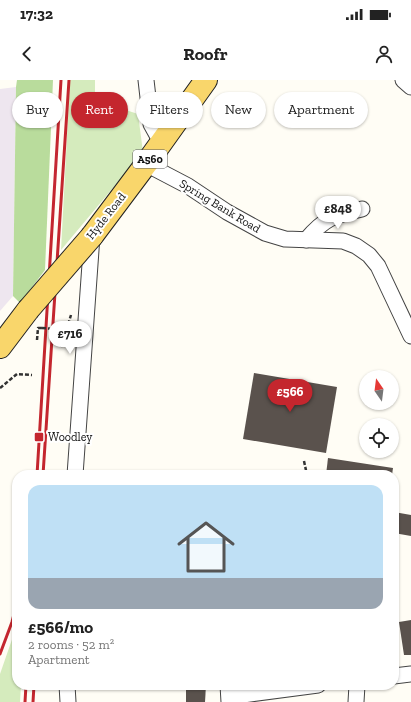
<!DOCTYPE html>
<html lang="en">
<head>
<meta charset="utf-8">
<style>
  body { margin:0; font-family:"Zilla Slab",serif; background:#f6f6f6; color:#222; height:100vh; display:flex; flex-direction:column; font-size:15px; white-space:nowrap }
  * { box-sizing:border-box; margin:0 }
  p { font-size:13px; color:#767676 }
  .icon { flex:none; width:22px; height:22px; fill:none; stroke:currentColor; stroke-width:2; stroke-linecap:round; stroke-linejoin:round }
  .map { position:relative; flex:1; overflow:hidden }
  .details { position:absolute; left:12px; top:390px; width:387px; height:220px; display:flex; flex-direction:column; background:#fff; border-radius:16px; box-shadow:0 1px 3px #0004 }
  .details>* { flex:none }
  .banner { position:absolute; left:12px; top:12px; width:387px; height:36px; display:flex; gap:8px }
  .needle { width:26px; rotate:346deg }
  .buttons { position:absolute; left:359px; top:290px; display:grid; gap:8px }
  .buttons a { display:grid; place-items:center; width:40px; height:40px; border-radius:50%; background:#fff; box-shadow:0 1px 3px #0004; font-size:20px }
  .price { position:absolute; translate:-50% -34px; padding:0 9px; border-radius:14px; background:#fff; color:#222; font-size:13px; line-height:26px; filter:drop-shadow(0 1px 2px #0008) }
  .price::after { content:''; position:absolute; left:50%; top:24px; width:12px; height:9px; margin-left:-6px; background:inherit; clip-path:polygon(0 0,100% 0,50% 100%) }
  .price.current { background:#c4262e; color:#fff }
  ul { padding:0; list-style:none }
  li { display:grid; align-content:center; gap:8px; height:212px; padding:0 16px }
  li+li { border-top:1px solid #e0e0e0 }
  li span { display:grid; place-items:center; height:124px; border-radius:12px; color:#555 }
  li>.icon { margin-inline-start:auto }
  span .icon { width:72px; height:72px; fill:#fffc; stroke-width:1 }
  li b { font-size:17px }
  .pill { padding:0 14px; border-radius:18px; background:#fff; box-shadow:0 1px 3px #0004; font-size:14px; line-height:36px }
  .pill.current { background:#c4262e; color:#fff }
  .status { display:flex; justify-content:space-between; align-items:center; height:28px; padding:0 20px; background:#fff; direction:ltr }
  .status svg { height:11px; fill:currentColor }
  header { display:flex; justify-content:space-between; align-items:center; height:52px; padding:0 16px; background:#fff; font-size:18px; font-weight:700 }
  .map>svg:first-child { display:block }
  .industrial { fill:#eee6ef }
  .green { fill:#d5ebbd }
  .forest { fill:#b9dc9c }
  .building { fill:#5a524d }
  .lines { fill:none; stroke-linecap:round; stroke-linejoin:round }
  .minor-casing { stroke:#444; stroke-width:17 }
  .primary-casing { stroke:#222; stroke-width:24 }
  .path { stroke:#333; stroke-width:2.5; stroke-dasharray:4 2; stroke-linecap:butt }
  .minor { stroke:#fff; stroke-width:15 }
  .primary { stroke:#f9d66b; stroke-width:22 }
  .rail { stroke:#c4262e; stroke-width:3 }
  .primary-bridge-casing { stroke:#222; stroke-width:24; stroke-linecap:butt }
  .path-bridge { stroke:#333; stroke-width:2.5; stroke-dasharray:4 2; stroke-linecap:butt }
  .primary-bridge { stroke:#f9d66b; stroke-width:22 }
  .poi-dot { fill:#c4262e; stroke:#fff; stroke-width:1.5 }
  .labels { text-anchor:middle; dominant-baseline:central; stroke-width:4; stroke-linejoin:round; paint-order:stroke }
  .shield { fill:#fff; stroke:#585858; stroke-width:1 }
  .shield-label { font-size:11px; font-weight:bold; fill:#111 }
  .street-label { font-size:12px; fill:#111; stroke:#fff }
  .poi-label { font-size:12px; fill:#111; stroke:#fff; text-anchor:start }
</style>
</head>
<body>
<div class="status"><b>17:32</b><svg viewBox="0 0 49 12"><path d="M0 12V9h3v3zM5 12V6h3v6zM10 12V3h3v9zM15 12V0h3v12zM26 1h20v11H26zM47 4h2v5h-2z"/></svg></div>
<header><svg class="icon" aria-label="back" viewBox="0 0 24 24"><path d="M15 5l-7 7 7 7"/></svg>Roofr<svg class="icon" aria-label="person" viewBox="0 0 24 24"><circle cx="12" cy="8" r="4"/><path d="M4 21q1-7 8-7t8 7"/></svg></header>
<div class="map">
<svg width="411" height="622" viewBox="0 0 411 622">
  <rect width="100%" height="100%" fill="#fffdf5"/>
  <polygon class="industrial" points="16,7 13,216 0,231 0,9"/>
  <g class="green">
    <polygon points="70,0 95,0 95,20 138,34 143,72 61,170"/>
    <polygon points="17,545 16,603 17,605 21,605 20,622 0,622 0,594"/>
  </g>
  <polygon class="forest" points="17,0 53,0 45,190 20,223 13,216 16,7"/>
  <g class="building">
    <polygon points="254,293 337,307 326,373 243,359"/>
    <polygon points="328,378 393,388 392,395 326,395"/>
    <polygon points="394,432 411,435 411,456 394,453"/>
    <polygon points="411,540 411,575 404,575 399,542"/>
    <polygon points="186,605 206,605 205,622 186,622"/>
  </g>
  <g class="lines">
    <defs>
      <g id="minor">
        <polyline points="146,0 151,44 161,62"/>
        <polyline points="403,0 411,7"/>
        <polyline points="146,84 188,106 227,132 265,153 285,159 343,161 356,166 369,175 378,186 411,256"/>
        <path d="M306 160C324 138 335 135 362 129"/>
        <polyline points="75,395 92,156"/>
        <polyline points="394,596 411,594"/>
        <polyline points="67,605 68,622"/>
        <polyline points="228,605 229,622"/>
        <polyline points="230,622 236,617 243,615 318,605"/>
        <polyline points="356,622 357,605"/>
      </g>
      <g id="primary">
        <polyline points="92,156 146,84 206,0"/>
        <polyline points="0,267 28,230"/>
      </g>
    </defs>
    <use href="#minor" class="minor-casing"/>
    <use href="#primary" class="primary-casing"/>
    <g class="path">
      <polyline points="55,249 59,249 58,261"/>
      <polyline points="37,260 38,248 42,248"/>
      <polyline points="61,267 71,235"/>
      <polyline points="0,308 17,294 32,295"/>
      <polyline points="304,381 307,395"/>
    </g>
    <use href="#minor" class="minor"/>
    <use href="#primary" class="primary"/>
    <g class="rail">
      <polyline points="37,395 61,0"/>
      <polyline points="43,395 69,0"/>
      <polyline points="0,574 12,542 17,523"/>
      <polyline points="25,622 26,605"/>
      <polyline points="33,622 34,605"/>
    </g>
    <defs>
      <polyline id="primary-bridge" points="28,230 92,156"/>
    </defs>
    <use href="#primary-bridge" class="primary-bridge-casing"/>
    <polyline class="path-bridge" points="42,248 55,249"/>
    <use href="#primary-bridge" class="primary-bridge"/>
  </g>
  <rect class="poi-dot" x="34" y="352" width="10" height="10" rx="2"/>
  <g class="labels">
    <rect class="shield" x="133" y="70" width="34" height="18" rx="3"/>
    <g class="shield-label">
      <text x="150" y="79">A560</text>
    </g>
    <g class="street-label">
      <text transform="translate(220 126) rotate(31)">Spring Bank Road</text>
      <text transform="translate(106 136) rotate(-52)">Hyde Road</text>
    </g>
    <g class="poi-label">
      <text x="48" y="357">Woodley</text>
    </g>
  </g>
</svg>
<div class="buttons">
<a><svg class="needle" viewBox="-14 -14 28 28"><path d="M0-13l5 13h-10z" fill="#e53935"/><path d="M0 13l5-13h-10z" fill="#767676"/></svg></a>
<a><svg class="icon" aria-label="locate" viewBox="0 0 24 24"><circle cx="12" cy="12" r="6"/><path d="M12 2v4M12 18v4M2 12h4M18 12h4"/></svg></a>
</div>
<b class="price" style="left:338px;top:150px">£848</b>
<b class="price" style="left:70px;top:275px">£716</b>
<b class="price current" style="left:290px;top:333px">£566</b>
<div class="banner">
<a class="pill">Buy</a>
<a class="pill current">Rent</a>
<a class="pill">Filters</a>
<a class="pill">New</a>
<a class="pill">Apartment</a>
</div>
<section class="details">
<ul>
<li><span style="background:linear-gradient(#bfe0f5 75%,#9aa5b1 0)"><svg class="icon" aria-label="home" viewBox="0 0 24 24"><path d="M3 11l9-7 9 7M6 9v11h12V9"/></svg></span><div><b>£566/mo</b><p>2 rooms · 52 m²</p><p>Apartment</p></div></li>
</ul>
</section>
</div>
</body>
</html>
